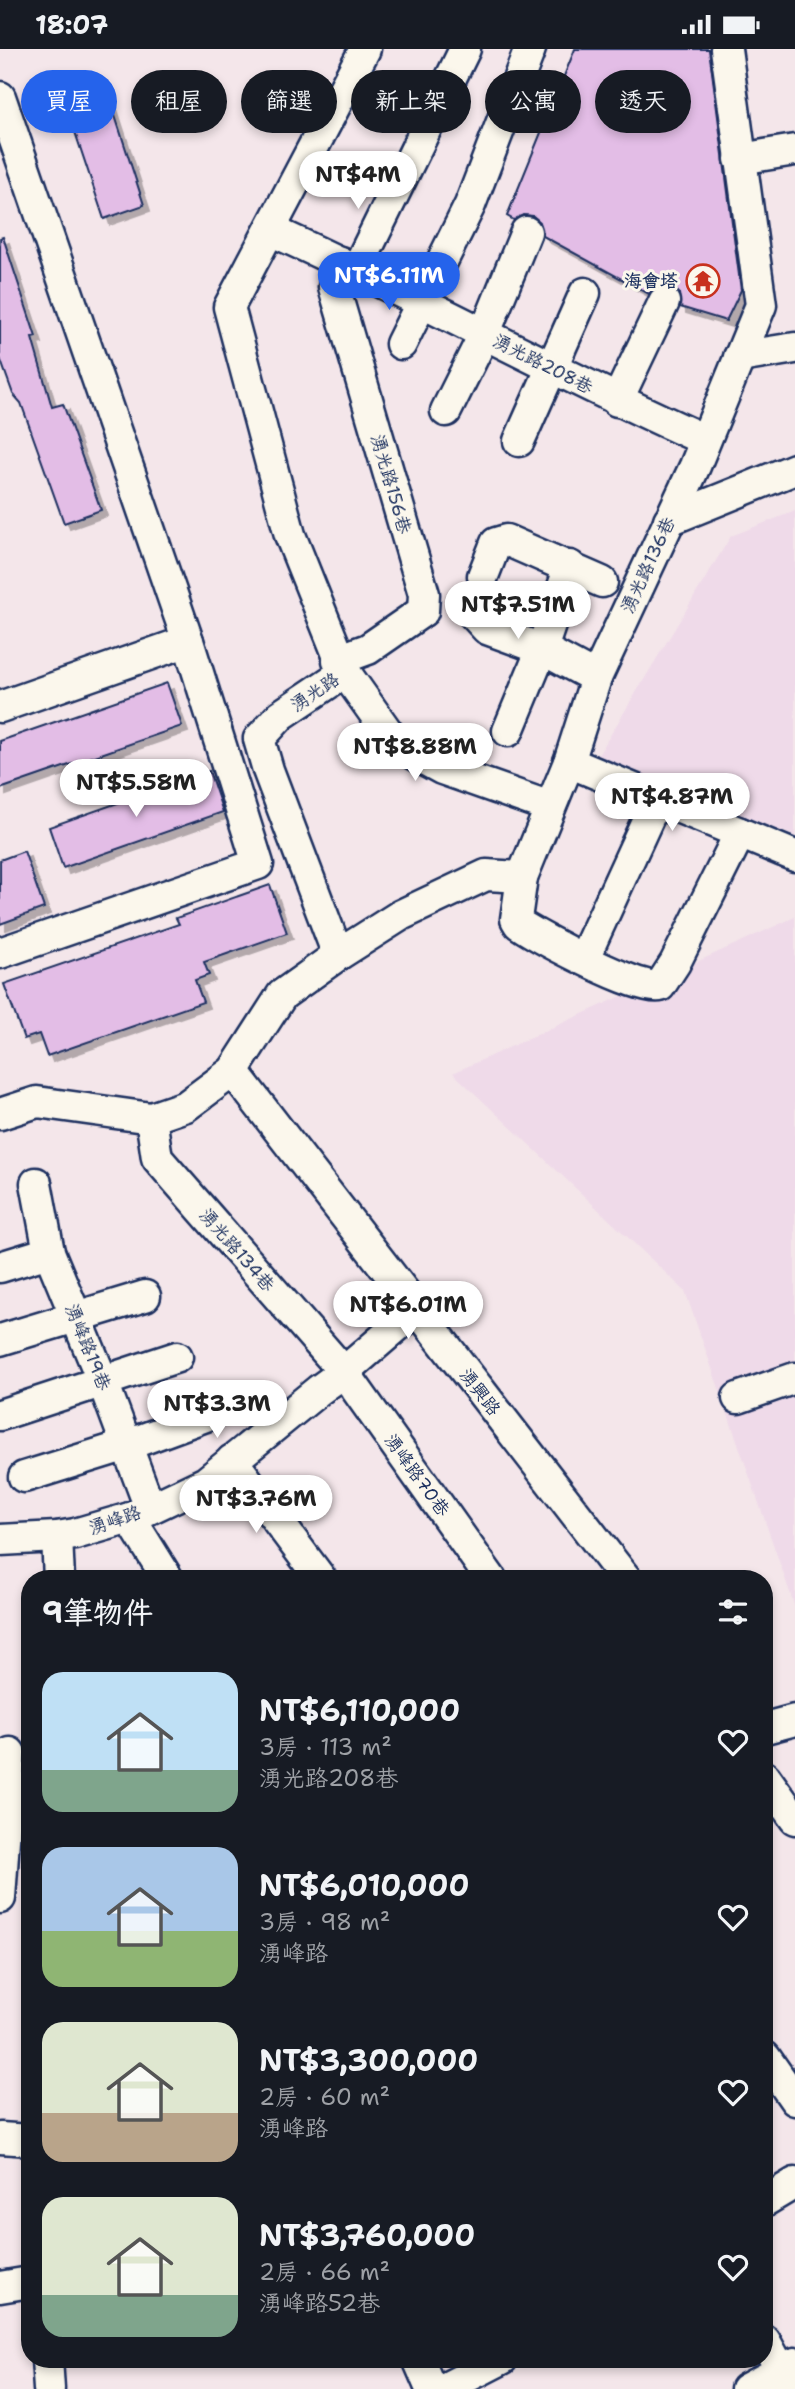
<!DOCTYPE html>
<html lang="zh-TW">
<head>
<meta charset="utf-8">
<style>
  body { margin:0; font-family:"Shantell Sans","LXGW WenKai TC",sans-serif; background:#20242c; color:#f1f3f6; height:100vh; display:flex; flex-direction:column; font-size:26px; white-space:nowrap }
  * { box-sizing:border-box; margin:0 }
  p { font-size:23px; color:#9ea1a6 }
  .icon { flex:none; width:38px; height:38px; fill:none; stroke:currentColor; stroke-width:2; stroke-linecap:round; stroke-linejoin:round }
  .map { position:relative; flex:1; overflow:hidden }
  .drawer { position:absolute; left:21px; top:1521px; width:752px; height:798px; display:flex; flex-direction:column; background:#171b24; border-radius:28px; box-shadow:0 4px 10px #0003 }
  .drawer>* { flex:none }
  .top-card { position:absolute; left:21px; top:21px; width:754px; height:63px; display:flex; gap:14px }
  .price { position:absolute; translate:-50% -60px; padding:0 16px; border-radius:24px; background:#fff; color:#222; font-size:23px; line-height:46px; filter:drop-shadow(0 2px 4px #0008) }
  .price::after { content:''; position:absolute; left:50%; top:42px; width:21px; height:16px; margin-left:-10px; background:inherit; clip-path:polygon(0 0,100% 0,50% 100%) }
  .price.on { background:#2563eb; color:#fff }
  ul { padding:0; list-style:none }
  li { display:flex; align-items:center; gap:21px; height:175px; padding:0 21px }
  li span { display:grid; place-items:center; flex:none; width:196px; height:140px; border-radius:21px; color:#555 }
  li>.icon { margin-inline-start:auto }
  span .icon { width:84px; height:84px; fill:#fffc; stroke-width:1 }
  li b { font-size:30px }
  h2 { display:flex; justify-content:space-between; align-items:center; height:84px; padding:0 21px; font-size:30px }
  .chip { padding:0 24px; border-radius:32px; background:#171b24; box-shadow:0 4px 10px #0003; font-size:24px; line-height:63px }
  .chip.on { background:#2563eb; color:#fff }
  .status { display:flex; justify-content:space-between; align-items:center; height:49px; padding:0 35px; background:#171b24; direction:ltr }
  .status svg { height:19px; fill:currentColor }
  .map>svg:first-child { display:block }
  .built { fill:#efdae9 }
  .building { fill:#e3bde6; stroke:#1b2f5e; stroke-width:2; filter:url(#shadow) }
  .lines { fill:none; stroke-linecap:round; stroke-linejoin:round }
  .minor-casing { stroke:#1b2f5e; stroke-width:35 }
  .minor { stroke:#fbf7ec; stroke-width:30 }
  .labels { text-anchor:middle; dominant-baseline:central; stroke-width:6; stroke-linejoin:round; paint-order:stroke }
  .poi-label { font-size:18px; font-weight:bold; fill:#1b2f5e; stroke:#fbf7ec; text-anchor:end }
  .street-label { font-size:18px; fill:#1b2f5e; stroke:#fbf7ec }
</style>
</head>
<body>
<div class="status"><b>18:07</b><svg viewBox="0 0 49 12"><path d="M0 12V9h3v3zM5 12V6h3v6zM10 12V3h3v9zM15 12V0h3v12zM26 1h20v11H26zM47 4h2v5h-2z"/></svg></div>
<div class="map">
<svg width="795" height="2340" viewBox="0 0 795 2340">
  <defs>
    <filter id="shadow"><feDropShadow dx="6" dy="6" stdDeviation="0" flood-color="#0004"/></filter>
  </defs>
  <rect width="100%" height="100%" fill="#f4e6ea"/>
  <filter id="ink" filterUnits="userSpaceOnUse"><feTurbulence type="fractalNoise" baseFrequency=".0143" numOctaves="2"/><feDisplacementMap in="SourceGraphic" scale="14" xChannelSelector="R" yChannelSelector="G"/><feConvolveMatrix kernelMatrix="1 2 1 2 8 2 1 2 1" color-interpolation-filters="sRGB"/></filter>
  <g filter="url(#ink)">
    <g class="built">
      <polygon points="795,462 795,787 594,713 731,487"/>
      <polygon points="795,868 795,1558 685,1242 453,1024"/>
    </g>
    <g class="building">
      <polygon points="575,0 709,0 741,241 726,272 680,258 679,244 671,237 662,236 655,238 649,245 543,187 540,173 533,167 523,166 514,171 507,167"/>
      <polygon points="107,42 144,156 104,170 66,56"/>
      <polygon points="3,188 36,288 32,289 52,358 63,355 101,461 64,474 21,354 13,345 0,309 0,189"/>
      <polygon points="167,634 182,677 0,740 0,692"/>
      <polygon points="209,722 223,763 63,819 49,778"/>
      <polygon points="24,802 44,859 0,875 0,811"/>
      <polygon points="270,836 287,884 204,913 209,926 195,931 203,953 47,1007 39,985 24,990 4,935 179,875 176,869"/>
    </g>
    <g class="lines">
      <defs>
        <g id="minor">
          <polyline points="0,48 188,592 0,658"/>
          <polyline points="740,110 795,101"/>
          <path d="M270 181C417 247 558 326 705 391"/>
          <polyline points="356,222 465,0"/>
          <polyline points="401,295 470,156 530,0"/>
          <polyline points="739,308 795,299"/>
          <polyline points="617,352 664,253"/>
          <polyline points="446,362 484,286 526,183"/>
          <polyline points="519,392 585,244"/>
          <polyline points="669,471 795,420"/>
          <polyline points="483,527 496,494 506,491 602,533"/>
          <polyline points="471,558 475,567 487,580 542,600 596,629"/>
          <polyline points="338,611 368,600 423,562 424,545 334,238 340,213"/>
          <polyline points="345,623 396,695 442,720 550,758"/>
          <polyline points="508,682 542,600 570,517"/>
          <polyline points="569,713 795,807"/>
          <path d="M522 828 516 870 519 875C540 889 640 943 660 937L675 914 740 784"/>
          <polyline points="0,904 258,815 188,592"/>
          <polyline points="338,906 401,866 486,826 522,828 569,713 596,629 695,417 761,256 726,0"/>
          <polyline points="584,909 657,750"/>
          <polyline points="233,1022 626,1530"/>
          <polyline points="0,1065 37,1053 151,1069 186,1057 233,1022 282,946 338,906 268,721 259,690 281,666 345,623 290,486 229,258 365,0"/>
          <polyline points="151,1069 157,1109 344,1323 491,1530"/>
          <polyline points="36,1134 49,1203 103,1333 150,1459"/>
          <polyline points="0,1218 49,1203"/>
          <polyline points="0,1291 145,1247"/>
          <polyline points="738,1349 795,1329"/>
          <polyline points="0,1366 177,1308"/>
          <polyline points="232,1411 321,1530"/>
          <polyline points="24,1428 127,1396 211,1365"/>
          <polyline points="130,1469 168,1530"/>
          <polyline points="57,1488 59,1530"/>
          <polyline points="0,1491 57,1488 75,1485 130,1469 206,1433 319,1341 344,1323 416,1261"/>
          <polyline points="765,1679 795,1671"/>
          <polyline points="765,1728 795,1770"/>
          <polyline points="0,1849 10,1704"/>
          <polyline points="765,2008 795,2051"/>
          <polyline points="0,2089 30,2091"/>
          <polyline points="765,2152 795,2134"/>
          <polyline points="0,2238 30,2233"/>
          <polyline points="765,2292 790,2338"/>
          <polyline points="47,2310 49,2340"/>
          <polyline points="418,2310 431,2340"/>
          <polyline points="443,2340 502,2310"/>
          <polyline points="746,2340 795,2314"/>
        </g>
      </defs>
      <use href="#minor" class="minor-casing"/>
      <use href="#minor" class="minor"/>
    </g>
  </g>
  <defs>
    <symbol id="temple-ring" viewBox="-11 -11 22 22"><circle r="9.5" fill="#fbf7ec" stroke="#c8321e" stroke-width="1.5"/><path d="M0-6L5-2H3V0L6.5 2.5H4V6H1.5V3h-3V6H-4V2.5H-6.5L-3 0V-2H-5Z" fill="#c8321e"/></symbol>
  </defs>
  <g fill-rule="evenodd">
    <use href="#temple-ring" x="684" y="213" width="38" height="38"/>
  </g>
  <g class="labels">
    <g class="poi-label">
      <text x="678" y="232">海會塔</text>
    </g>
    <g class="street-label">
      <text transform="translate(543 315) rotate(27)">湧光路208巷</text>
      <text transform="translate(391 435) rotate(74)">湧光路156巷</text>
      <text transform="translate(648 516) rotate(-65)">湧光路136巷</text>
      <text transform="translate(315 643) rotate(-34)">湧光路</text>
      <text transform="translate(237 1201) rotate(49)">湧光路134巷</text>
      <text transform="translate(88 1298) rotate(68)">湧峰路19巷</text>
      <text transform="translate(480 1343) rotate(52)">湧興路</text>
      <text transform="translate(417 1426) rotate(54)">湧峰路70巷</text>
      <text transform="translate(115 1471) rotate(-19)">湧峰路</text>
    </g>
  </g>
</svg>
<b class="price" style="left:358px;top:162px">NT$4M</b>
<b class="price on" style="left:389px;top:263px">NT$6.11M</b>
<b class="price" style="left:518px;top:592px">NT$7.51M</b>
<b class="price" style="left:415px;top:734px">NT$8.88M</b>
<b class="price" style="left:136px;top:770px">NT$5.58M</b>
<b class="price" style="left:672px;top:784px">NT$4.87M</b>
<b class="price" style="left:408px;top:1292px">NT$6.01M</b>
<b class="price" style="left:217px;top:1391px">NT$3.3M</b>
<b class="price" style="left:256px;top:1486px">NT$3.76M</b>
<div class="top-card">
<a class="chip on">買屋</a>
<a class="chip">租屋</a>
<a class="chip">篩選</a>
<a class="chip">新上架</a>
<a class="chip">公寓</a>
<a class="chip">透天</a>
</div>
<section class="drawer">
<h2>9筆物件<svg class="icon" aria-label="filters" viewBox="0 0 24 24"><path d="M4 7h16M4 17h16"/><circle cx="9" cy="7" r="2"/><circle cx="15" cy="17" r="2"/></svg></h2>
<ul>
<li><span style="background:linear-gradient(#bfe0f5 70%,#7fa58c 0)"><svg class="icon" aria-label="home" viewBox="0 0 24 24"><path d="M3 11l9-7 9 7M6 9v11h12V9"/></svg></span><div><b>NT$6,110,000</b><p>3房 · 113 m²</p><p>湧光路208巷</p></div><svg class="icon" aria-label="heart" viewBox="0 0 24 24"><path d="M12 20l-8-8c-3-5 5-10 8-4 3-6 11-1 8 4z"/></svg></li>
<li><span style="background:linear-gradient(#a9c7e8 60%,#8fb573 0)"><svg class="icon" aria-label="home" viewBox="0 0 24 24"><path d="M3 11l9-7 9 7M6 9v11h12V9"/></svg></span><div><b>NT$6,010,000</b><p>3房 · 98 m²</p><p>湧峰路</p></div><svg class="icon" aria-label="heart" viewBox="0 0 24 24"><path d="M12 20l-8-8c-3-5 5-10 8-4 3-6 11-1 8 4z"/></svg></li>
<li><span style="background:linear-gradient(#dfe7d0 65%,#b9a48a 0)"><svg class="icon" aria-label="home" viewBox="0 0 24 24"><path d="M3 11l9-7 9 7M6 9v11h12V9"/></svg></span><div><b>NT$3,300,000</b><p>2房 · 60 m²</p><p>湧峰路</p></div><svg class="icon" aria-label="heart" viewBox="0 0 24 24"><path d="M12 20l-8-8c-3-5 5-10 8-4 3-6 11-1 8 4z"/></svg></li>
<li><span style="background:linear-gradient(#dfe7d0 70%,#7fa58c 0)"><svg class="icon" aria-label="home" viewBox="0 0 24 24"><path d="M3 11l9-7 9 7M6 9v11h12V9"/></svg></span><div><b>NT$3,760,000</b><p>2房 · 66 m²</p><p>湧峰路52巷</p></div><svg class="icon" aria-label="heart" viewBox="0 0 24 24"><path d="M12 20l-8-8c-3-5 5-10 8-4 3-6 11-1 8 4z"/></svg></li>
</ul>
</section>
</div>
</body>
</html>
